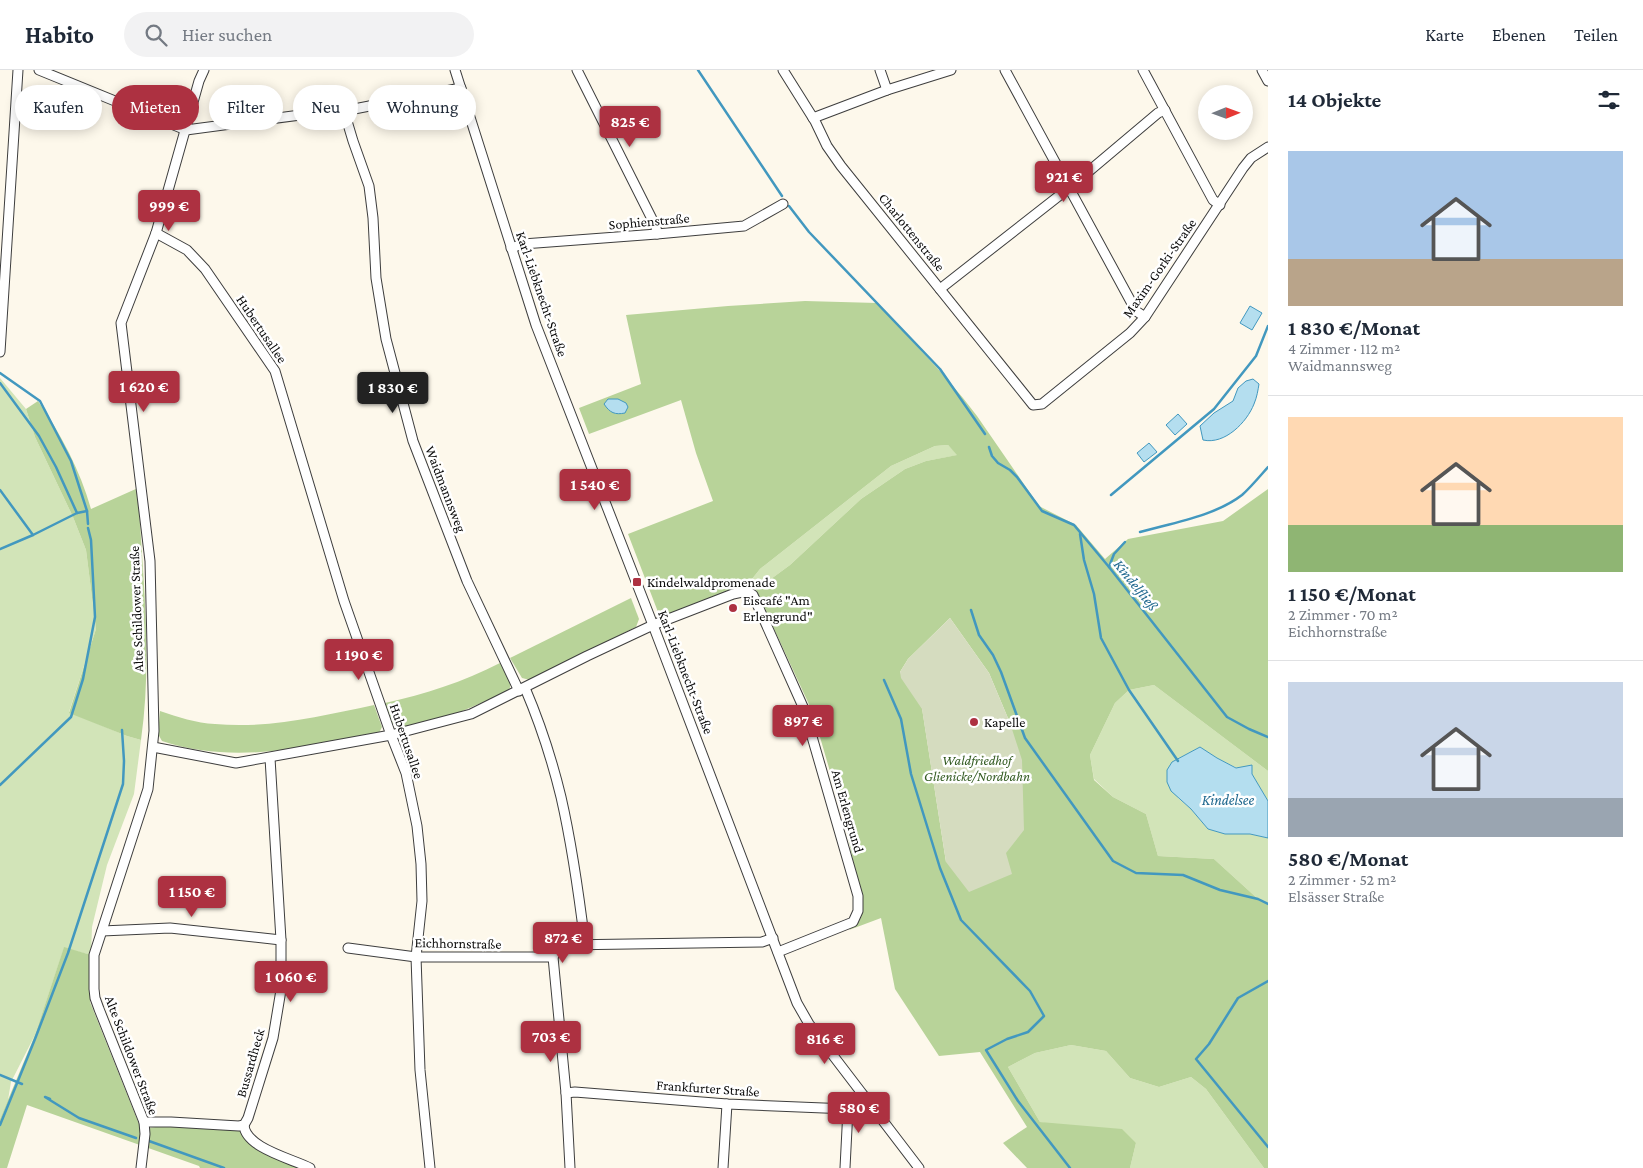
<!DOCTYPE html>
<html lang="de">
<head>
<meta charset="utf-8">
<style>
  body { margin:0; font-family:"Crimson Pro",serif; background:#f2f2f3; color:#1f2937; height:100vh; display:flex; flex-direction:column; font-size:19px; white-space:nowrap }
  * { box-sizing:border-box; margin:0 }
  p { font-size:16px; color:#747a83 }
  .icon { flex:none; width:28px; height:28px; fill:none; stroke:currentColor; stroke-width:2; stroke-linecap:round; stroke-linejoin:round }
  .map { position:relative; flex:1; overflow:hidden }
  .sheet { display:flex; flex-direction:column; background:#fff; width:375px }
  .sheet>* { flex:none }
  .hud { position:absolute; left:15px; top:15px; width:475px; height:45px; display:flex; gap:10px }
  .needle { width:32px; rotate:89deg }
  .fabs { position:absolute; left:1198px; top:15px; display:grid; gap:10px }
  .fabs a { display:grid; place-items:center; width:55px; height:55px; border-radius:50%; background:#fff; box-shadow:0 2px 12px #0003; font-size:25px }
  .price { position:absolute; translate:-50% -42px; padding:0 11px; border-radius:5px; background:#ad3141; color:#fff; font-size:16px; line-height:32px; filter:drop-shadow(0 1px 2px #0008) }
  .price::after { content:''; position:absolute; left:50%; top:30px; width:15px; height:11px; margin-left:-8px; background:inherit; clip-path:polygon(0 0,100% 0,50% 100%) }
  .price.active { background:#222; color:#fff }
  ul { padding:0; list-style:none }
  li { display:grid; align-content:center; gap:10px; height:265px; padding:0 20px }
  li+li { border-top:1px solid #e0e1e3 }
  li span { display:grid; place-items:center; height:155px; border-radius:0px; color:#555 }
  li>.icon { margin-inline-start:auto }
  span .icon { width:90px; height:90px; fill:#fffc; stroke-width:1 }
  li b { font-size:21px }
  h2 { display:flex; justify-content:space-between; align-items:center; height:60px; padding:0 20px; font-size:21px }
  .pill { padding:0 18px; border-radius:22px; background:#fff; box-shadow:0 2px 12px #0003; font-size:18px; line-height:45px }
  .pill.active { background:#ad3141; color:#fff }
  header { display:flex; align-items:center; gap:30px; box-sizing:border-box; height:70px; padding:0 25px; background:#fff; border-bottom:1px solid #e0e1e3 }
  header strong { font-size:24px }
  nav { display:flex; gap:28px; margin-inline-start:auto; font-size:18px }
  .search { width:350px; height:45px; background:#f2f2f3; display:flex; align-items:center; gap:12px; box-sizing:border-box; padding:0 18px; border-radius:28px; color:#747a83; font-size:19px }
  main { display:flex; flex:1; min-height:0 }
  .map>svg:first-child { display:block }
  .green { fill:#d2e4b8 }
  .forest { fill:#b8d399; fill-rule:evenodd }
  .cemetery { fill:#d5dcbf }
  .water { fill:#b4deef; stroke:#4298bf }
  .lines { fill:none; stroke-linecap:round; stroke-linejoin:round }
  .stream { stroke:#4298bf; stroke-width:2.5 }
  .minor-casing { stroke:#3e3e3e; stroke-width:11 }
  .minor { stroke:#fff; stroke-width:9 }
  .poi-dot { fill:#ad3141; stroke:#fff; stroke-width:2 }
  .labels { text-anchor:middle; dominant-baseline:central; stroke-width:5; stroke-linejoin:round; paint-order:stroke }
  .street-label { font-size:14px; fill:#0b0b0b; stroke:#fff }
  .poi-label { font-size:14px; fill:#0b0b0b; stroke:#fff; text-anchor:start }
  .park-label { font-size:14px; font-style:italic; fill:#335b22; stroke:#fff }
  .water-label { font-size:15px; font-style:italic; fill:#21698f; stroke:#fff }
</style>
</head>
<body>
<header>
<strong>Habito</strong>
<div class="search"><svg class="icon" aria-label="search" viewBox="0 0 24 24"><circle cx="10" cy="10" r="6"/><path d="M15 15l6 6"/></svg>Hier suchen</div>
<nav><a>Karte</a><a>Ebenen</a><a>Teilen</a></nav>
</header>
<main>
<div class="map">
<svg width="1268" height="1098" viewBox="0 0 1268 1098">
  <rect width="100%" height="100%" fill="#fdf8eb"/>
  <g class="green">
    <polygon points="0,308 26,339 35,367 73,447 86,480 96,559 69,642 127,666 141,670 134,724 107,795 92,857 91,885 64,878 35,965 11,1012 8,1030 0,1049"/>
    <polygon points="948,375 958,385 926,391 905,399 861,429 790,495 756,520 748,514 760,499 891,396 935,376"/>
    <path d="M1154 615 1268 701V731L1252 704C1233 697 1217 689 1200 677L1172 692 1178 728 1191 739 1208 759 1225 764H1250L1268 768V834L1258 829 1214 789 1158 786 1146 744 1113 727 1094 709 1090 685 1115 633 1129 620Z"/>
    <polygon points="1071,975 1106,981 1130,1008 1159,1017 1191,1007 1206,1019 1264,1098 1130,1098 1136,1073 1040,1052 1008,997 1035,983"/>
  </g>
  <g class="forest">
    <path d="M805 231 877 233 939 300 963 328 977 346 1039 436 1076 455 1105 489 1128 469 1223 451 1268 419V701L1154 615 1129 620 1115 633 1090 685 1094 710 1113 727 1146 744 1158 786 1214 789 1258 829 1268 834V1098H1264L1206 1019 1191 1007 1159 1017 1130 1008 1106 981 1071 975 1035 983 1008 997 1040 1052 1122 1059 1136 1073 1130 1098H1027L1003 1073 1027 1057 980 982 939 986 895 919 881 848 849 860C857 854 863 848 863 837L845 753 813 643 756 520 790 495 861 429 905 399 926 391 957 385 948 375 935 376 891 396 760 499 748 514 666 545 658 542 628 464 713 431 696 383 681 330 589 364 579 338 641 314 626 245 728 236ZM950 548 989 603 1010 653 1006 783 946 792 922 638 900 602 908 589Z"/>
    <path d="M38 331C61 364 80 400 91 439L138 418C142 502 153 586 141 670L127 666 69 643 96 559 86 480 73 447 35 367 26 339Z"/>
    <polygon points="631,528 639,549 636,557 530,610 522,608 510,588"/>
    <path d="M500 593 511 613 509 621 453 645 401 658 393 654 385 633C425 624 463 612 500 593Z"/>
    <path d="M374 635 382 657 379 663C307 677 234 695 162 671L158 664 160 641C178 647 196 653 215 654 268 659 322 646 374 635Z"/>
    <path d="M64 877 91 885 90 932 141 1059 170 1055 240 1060C258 1082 274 1088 299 1098H200L199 1096 27 1035 7 1098H0V1049L35 965Z"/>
  </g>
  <polygon class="cemetery" points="950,548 989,603 1010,653 1022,690 1024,760 1006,783 1012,804 969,822 946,792 922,639 901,608 900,602 908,589"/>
  <g class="water">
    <polygon points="1250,236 1262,243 1252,260 1240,253"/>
    <path d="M1253 309 1259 314C1258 320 1257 327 1254 334 1247 352 1225 375 1203 370L1200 356 1214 343 1233 331 1238 318 1246 311Z"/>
    <path d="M608 329H618L626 333 628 337 625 343C615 345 610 343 604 334Z"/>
    <polygon points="1178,344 1187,354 1175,365 1166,355"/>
    <polygon points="1149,373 1157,382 1144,392 1137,383"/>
    <polygon points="1200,677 1217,688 1236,698 1252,695 1252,704 1268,731 1268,768 1250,764 1225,764 1208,759 1191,739 1171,721 1167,712 1167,700 1172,692"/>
  </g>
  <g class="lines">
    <g class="stream">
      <polyline points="698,0 782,126"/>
      <polyline points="789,136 809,162 940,299 985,364"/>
      <polyline points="0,303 40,331 71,391 87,441 88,454"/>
      <polyline points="0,313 39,366 56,397 77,443"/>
      <polyline points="989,377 992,386 998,393 1010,400 1017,407 1042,441 1074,455 1109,497 1227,647 1249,659 1268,667"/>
      <polyline points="0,420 33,465"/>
      <polyline points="1111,425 1214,339 1256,286 1268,256"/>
      <path d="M1140 462C1172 453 1215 446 1242 425 1251 417 1260 406 1268 397"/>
      <polyline points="1080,464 1084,490 1094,524 1101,568 1129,620 1178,691"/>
      <polyline points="0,479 33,465 77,443 87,441"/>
      <polyline points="1109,497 1114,484 1125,472"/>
      <polyline points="971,540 979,565 993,585 1001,602 1025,668 1113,791 1136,803 1183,805 1220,820 1258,829 1268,834"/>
      <polyline points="884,610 901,649 911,704 940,798 961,850 1030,921 1044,946 1028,962 1007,969 986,980 1018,1031 1070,1098"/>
      <polyline points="0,715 71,647 83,609 95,547 91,470 88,458"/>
      <polyline points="1268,911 1238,928 1209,974 1196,989 1268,1077"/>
      <polyline points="0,1005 22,1014"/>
      <polyline points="50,1029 45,1027 79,1048 136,1068"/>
      <polyline points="0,1055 35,969 68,883 123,714 124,691 122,660"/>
      <polyline points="149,1071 224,1098"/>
    </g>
    <defs>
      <g id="minor">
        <polyline points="39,0 186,60 308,44 344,41 461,18"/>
        <polyline points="455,0 536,255 653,555 797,933 809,954 919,1098"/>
        <polyline points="577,0 656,157 657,164"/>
        <polyline points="783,0 815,51 827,76 841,96 1033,335 1042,334 1130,263 1145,247 1243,98 1251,88 1268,77"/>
        <polyline points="880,0 887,20"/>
        <polyline points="1005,0 1136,241 1145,247"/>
        <polyline points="1143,0 1213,130 1220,135"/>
        <polyline points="1262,0 1268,11"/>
        <polyline points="344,41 353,71 369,116 373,148 376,208 386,269 413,371 467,511 519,621"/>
        <polyline points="813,48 887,20 951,0"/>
        <polyline points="156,163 187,180 205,199 275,301 344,531 391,665 406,703 417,756 421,794 422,831 416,887 420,1000 430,1098"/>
        <polyline points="511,178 523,174 657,164 744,156 783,134"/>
        <polyline points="940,219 1069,118 1158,43 1165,40"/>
        <polyline points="0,282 18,0"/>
        <path d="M525 618C540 653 552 690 561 727 572 775 579 825 585 874"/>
        <polyline points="153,677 236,693 391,665 471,644 587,586 653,555 733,524 747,521 753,525 804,639 858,826 858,841 853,852 778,882"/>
        <polyline points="102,861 170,858 281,870"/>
        <polyline points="348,878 416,887 553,887 556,881 564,875 762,872 773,868"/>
        <polyline points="553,887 566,1023 570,1098"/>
        <polyline points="566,1023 575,1022 727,1034 848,1039"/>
        <polyline points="144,1052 171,1052 239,1056 244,1055 248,1048 273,968 281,920 281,870 270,688"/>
        <path d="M244 1055C245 1078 293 1089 310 1098"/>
        <polyline points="141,1098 145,1064 144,1052 99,939 95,928 94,919 94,885 148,719 154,661 150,491 121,253 156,163 199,11 204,0"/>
        <polyline points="723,1098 727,1034"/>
        <polyline points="845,1098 848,1039 863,1025"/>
      </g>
    </defs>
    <use href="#minor" class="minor-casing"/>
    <use href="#minor" class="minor"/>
  </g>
  <g class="poi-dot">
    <rect x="632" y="507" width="10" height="10" rx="2.5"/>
    <circle cx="733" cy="538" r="5"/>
    <circle cx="974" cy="652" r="5"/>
  </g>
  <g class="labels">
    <g class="street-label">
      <text transform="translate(649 151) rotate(-5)">Sophienstraße</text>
      <text transform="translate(912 162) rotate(51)">Charlottenstraße</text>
      <text transform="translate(1159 198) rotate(-55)">Maxim-Gorki-Straße</text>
      <text transform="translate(542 224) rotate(71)">Karl-Liebknecht-Straße</text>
      <text transform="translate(262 259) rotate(56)">Hubertusallee</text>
      <text transform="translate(446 419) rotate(69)">Waidmannsweg</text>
      <text transform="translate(136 539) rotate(-92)">Alte Schildower Straße</text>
      <text transform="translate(686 602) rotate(69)">Karl-Liebknecht-Straße</text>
      <text transform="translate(407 671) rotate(71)">Hubertusallee</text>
      <text transform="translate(848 741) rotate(74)">Am Erlengrund</text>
      <text transform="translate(458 873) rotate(1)">Eichhornstraße</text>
      <text transform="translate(132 985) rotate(69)">Alte Schildower Straße</text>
      <text transform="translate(250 993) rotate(-74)">Bussardheck</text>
      <text transform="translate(708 1018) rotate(4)">Frankfurter Straße</text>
    </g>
    <g class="poi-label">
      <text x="647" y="512">Kindelwaldpromenade</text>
      <text x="743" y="530">Eiscafé "Am<tspan x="743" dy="16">Erlengrund"</tspan></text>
      <text x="984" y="652">Kapelle</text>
    </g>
    <g class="park-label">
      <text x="977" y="690">Waldfriedhof<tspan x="977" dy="16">Glienicke/Nordbahn</tspan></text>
    </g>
    <g class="water-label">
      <text transform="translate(1136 515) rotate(51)">Kindelfließ</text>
      <text x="1228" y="730">Kindelsee</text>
    </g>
  </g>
</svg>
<div class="fabs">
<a><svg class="needle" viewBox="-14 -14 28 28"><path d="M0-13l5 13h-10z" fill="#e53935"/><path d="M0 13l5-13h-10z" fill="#747a83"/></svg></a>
</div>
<b class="price" style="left:630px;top:78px">825 €</b>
<b class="price" style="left:1064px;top:133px">921 €</b>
<b class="price" style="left:169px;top:162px">999 €</b>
<b class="price" style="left:144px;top:343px">1 620 €</b>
<b class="price active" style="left:393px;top:344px">1 830 €</b>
<b class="price" style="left:595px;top:441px">1 540 €</b>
<b class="price" style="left:359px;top:611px">1 190 €</b>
<b class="price" style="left:803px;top:677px">897 €</b>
<b class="price" style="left:192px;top:848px">1 150 €</b>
<b class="price" style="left:563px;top:894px">872 €</b>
<b class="price" style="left:291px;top:933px">1 060 €</b>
<b class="price" style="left:551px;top:993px">703 €</b>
<b class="price" style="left:825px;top:995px">816 €</b>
<b class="price" style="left:859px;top:1064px">580 €</b>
<div class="hud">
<a class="pill">Kaufen</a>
<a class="pill active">Mieten</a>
<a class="pill">Filter</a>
<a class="pill">Neu</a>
<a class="pill">Wohnung</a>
</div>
</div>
<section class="sheet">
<h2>14 Objekte<svg class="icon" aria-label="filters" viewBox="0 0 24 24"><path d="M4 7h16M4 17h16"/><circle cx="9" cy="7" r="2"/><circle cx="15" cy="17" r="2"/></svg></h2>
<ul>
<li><span style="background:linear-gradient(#a9c7e8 70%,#b9a48a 0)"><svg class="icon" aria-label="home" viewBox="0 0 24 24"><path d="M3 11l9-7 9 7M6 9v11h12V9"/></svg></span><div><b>1 830 €/Monat</b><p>4 Zimmer · 112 m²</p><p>Waidmannsweg</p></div></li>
<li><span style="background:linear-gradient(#ffd9b3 70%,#8fb573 0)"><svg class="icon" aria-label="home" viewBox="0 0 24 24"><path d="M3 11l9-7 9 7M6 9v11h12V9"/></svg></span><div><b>1 150 €/Monat</b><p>2 Zimmer · 70 m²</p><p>Eichhornstraße</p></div></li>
<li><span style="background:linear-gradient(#c9d6e8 75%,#9aa5b1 0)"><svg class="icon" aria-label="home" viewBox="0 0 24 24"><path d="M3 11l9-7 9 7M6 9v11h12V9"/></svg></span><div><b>580 €/Monat</b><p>2 Zimmer · 52 m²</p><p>Elsässer Straße</p></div></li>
</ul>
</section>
</main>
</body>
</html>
